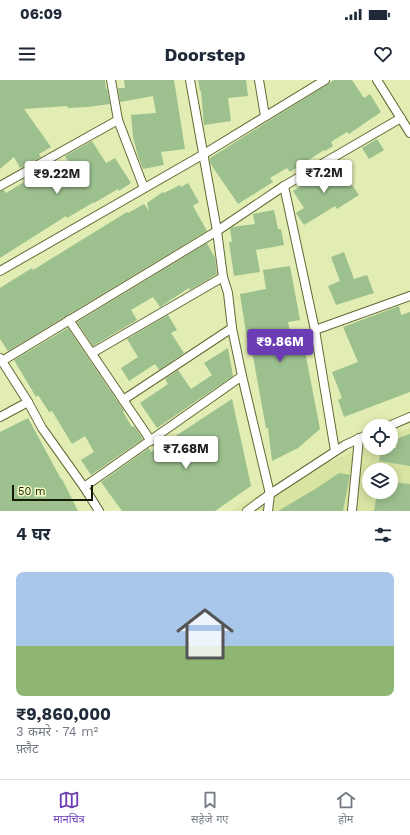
<!DOCTYPE html>
<html lang="hi">
<head>
<meta charset="utf-8">
<style>
  body { margin:0; font-family:"Work Sans","Noto Sans Devanagari",sans-serif; background:#f6f6f7; color:#1f2937; height:100vh; display:flex; flex-direction:column; font-size:15px; white-space:nowrap }
  * { box-sizing:border-box; margin:0 }
  p { font-size:13px; color:#747a83 }
  .icon { flex:none; width:22px; height:22px; fill:none; stroke:currentColor; stroke-width:2; stroke-linecap:round; stroke-linejoin:round }
  .map { position:relative; height:431px; overflow:hidden }
  .side { display:flex; flex-direction:column; background:#fff; flex:1 }
  .side>* { flex:none }
  .tools { position:absolute; left:362px; top:339px; display:grid; gap:8px }
  .tools a { display:grid; place-items:center; width:36px; height:36px; border-radius:50%; background:#fff; box-shadow:0 2px 10px #0003; font-size:20px }
  .scale { position:absolute; left:12px; bottom:10px; width:81px; box-sizing:border-box; padding-left:4px; border:2px solid #171a05; border-top:0; font-size:11px; line-height:14px; white-space:nowrap; color:#171a05; -webkit-text-stroke:3px #effbbf; paint-order:stroke }
  .price { position:absolute; translate:-50% -34px; padding:0 9px; border-radius:4px; background:#fff; color:#222; font-size:13px; line-height:26px; filter:drop-shadow(0 1px 2px #0008) }
  .price::after { content:''; position:absolute; left:50%; top:24px; width:12px; height:9px; margin-left:-6px; background:inherit; clip-path:polygon(0 0,100% 0,50% 100%) }
  .price.on { background:#6b3cb4; color:#fff }
  ul { padding:0; list-style:none }
  li { display:grid; align-content:center; gap:8px; height:212px; padding:0 16px }
  li span { display:grid; place-items:center; height:124px; border-radius:8px; color:#555 }
  li>.icon { margin-inline-start:auto }
  span .icon { width:72px; height:72px; fill:#fffc; stroke-width:1 }
  li b { font-size:17px }
  h2 { display:flex; justify-content:space-between; align-items:center; height:48px; padding:0 16px; font-size:17px }
  .status { display:flex; justify-content:space-between; align-items:center; height:28px; padding:0 20px; background:#fff; direction:ltr }
  .status svg { height:11px; fill:currentColor }
  header { display:flex; justify-content:space-between; align-items:center; height:52px; padding:0 16px; background:#fff; font-size:18px; font-weight:700 }
  .menu { display:flex; justify-content:space-around; align-items:center; height:56px; border-top:1px solid #e0e1e3; background:#fff; font-size:11px; color:#747a83 }
  .menu a { display:grid; justify-items:center; gap:2px }
  .menu .on { color:#6b3cb4 }
  .map>svg:first-child { display:block }
  .built { fill:#d7e4a2; fill-rule:evenodd }
  .building { fill:#9dc08f }
  .lines { fill:none; stroke-linecap:round; stroke-linejoin:round }
  .minor-casing { stroke:#616a34; stroke-width:10 }
  .minor { stroke:#fff; stroke-width:8 }
</style>
</head>
<body>
<div class="status"><b>06:09</b><svg viewBox="0 0 49 12"><path d="M0 12V9h3v3zM5 12V6h3v6zM10 12V3h3v9zM15 12V0h3v12zM26 1h20v11H26zM47 4h2v5h-2z"/></svg></div>
<header><svg class="icon" aria-label="menu" viewBox="0 0 24 24"><path d="M4 6h16M4 12h16M4 18h16"/></svg>Doorstep<svg class="icon" aria-label="heart" viewBox="0 0 24 24"><path d="M12 20l-8-8c-3-5 5-10 8-4 3-6 11-1 8 4z"/></svg></header>
<div class="map">
<svg width="410" height="431" viewBox="0 0 410 431">
  <rect width="100%" height="100%" fill="#e2edb3"/>
  <path class="built" d="M410 348V431H231L275 405 369 365V368H391V356ZM369 390H391V412H369Z"/>
  <g class="building">
    <polygon points="0,0 105,0 106,9 107,9 110,24 88,27 68,28 67,26 24,29 51,67 39,74 41,77 20,88 14,77 0,89"/>
    <polygon points="124,0 174,0 185,69 161,72 164,85 143,89 138,76 133,57 131,35 156,33 153,16 120,22 118,8 125,8"/>
    <polygon points="198,0 246,0 248,16 228,18 231,41 204,45 201,11 200,11"/>
    <polygon points="334,0 352,0 364,18 370,14 381,32 349,54 347,52 331,62 333,66 325,71 324,70 290,92 287,88 270,98 273,102 238,124 210,83 210,78"/>
    <polygon points="377,59 384,70 369,79 362,68"/>
    <polygon points="92,61 106,83 115,78 131,103 119,111 118,109 94,123 94,122 67,138 66,136 0,178 0,111 4,110 6,113 24,102 23,99 47,86 50,92 68,81 65,76"/>
    <polygon points="337,83 359,115 337,129 335,126 304,145 296,133 304,128 293,111"/>
    <polygon points="188,103 199,122 193,126 207,151 8,271 0,259 0,208 32,188 33,190 127,132 128,133 144,124 149,131 147,123 163,112 164,113 180,105 181,107"/>
    <polygon points="274,130 278,149 281,149 284,165 256,170 260,192 234,196 229,162 232,162 230,149 232,147 255,144 253,134"/>
    <polygon points="207,163 215,178 217,194 190,210 189,208 160,227 153,217 131,230 137,240 93,266 77,242"/>
    <polygon points="344,172 354,199 367,195 374,213 336,225 328,206 340,201 331,177"/>
    <polygon points="290,186 300,240 288,242 293,268 304,266 320,349 298,368 272,381 268,348 266,348 252,271 249,272 240,214 266,209 263,190"/>
    <polygon points="399,226 401,235 410,232 410,312 344,337 338,320 342,318 332,292 358,282 343,247"/>
    <polygon points="168,235 177,250 171,253 184,273 159,290 155,284 129,301 121,288 138,277 127,259"/>
    <polygon points="68,248 124,331 123,332 132,347 134,346 143,359 91,395 81,380 94,372 85,356 72,364 52,331 49,332 38,315 36,317 14,280"/>
    <polygon points="228,268 233,296 157,348 140,323 168,304 165,299 178,290 191,309 212,295 204,283"/>
    <polygon points="232,319 251,406 215,431 122,431 101,402 149,368 151,372"/>
    <polygon points="28,338 61,399 62,399 78,431 0,431 0,352"/>
    <polygon points="410,354 410,386 379,381 381,368 397,368 391,361"/>
    <polygon points="339,393 350,395 343,431 278,431 317,408"/>
    <polygon points="391,402 410,404 410,431 374,431 377,412 391,414"/>
  </g>
  <g class="lines">
    <defs>
      <g id="minor">
        <polyline points="111,0 118,40 144,108"/>
        <polyline points="190,0 217,151 223,197 228,213 232,248 242,296 270,414 268,431"/>
        <polyline points="259,0 265,36"/>
        <polyline points="377,0 410,53"/>
        <polyline points="0,106 118,40"/>
        <polyline points="284,106 315,250 335,371"/>
        <polyline points="0,191 204,74 325,0"/>
        <polyline points="69,240 151,361"/>
        <polyline points="315,250 410,216"/>
        <polyline points="92,273 223,197"/>
        <polyline points="0,278 28,322 42,348 84,407 99,431"/>
        <polyline points="2,281 217,151 284,106 401,38"/>
        <polyline points="123,320 232,248"/>
        <polyline points="0,337 28,322"/>
        <polyline points="389,346 410,337"/>
        <polyline points="84,407 242,296"/>
        <polyline points="247,431 270,414 345,365 369,354"/>
        <polyline points="352,431 359,358"/>
      </g>
    </defs>
    <use href="#minor" class="minor-casing"/>
    <use href="#minor" class="minor"/>
  </g>
</svg>
<div class="tools">
<a><svg class="icon" aria-label="locate" viewBox="0 0 24 24"><circle cx="12" cy="12" r="6"/><path d="M12 2v4M12 18v4M2 12h4M18 12h4"/></svg></a>
<a><svg class="icon" aria-label="layers" viewBox="0 0 24 24"><path d="M12 4l9 5-9 5-9-5zM3 14l9 5 9-5"/></svg></a>
</div>
<div class="scale">50 m</div>
<b class="price" style="left:324px;top:114px">₹7.2M</b>
<b class="price" style="left:57px;top:115px">₹9.22M</b>
<b class="price on" style="left:280px;top:283px">₹9.86M</b>
<b class="price" style="left:186px;top:390px">₹7.68M</b>
</div>
<section class="side">
<h2>4 घर<svg class="icon" aria-label="filters" viewBox="0 0 24 24"><path d="M4 7h16M4 17h16"/><circle cx="9" cy="7" r="2"/><circle cx="15" cy="17" r="2"/></svg></h2>
<ul>
<li><span style="background:linear-gradient(#a9c7e8 60%,#8fb573 0)"><svg class="icon" aria-label="home" viewBox="0 0 24 24"><path d="M3 11l9-7 9 7M6 9v11h12V9"/></svg></span><div><b>₹9,860,000</b><p>3 कमरे · 74 m²</p><p>फ़्लैट</p></div></li>
</ul>
</section>
<nav class="menu">
<a class="on"><svg class="icon" aria-label="map" viewBox="0 0 24 24"><path d="M3 6l6-2 6 2 6-2v14l-6 2-6-2-6 2zM9 4v14M15 6v14"/></svg>मानचित्र</a>
<a><svg class="icon" aria-label="saved" viewBox="0 0 24 24"><path d="M7 4h10v16l-5-4-5 4z"/></svg>सहेजे गए</a>
<a><svg class="icon" aria-label="home" viewBox="0 0 24 24"><path d="M3 11l9-7 9 7M6 9v11h12V9"/></svg>होम</a>
</nav>
</body>
</html>
